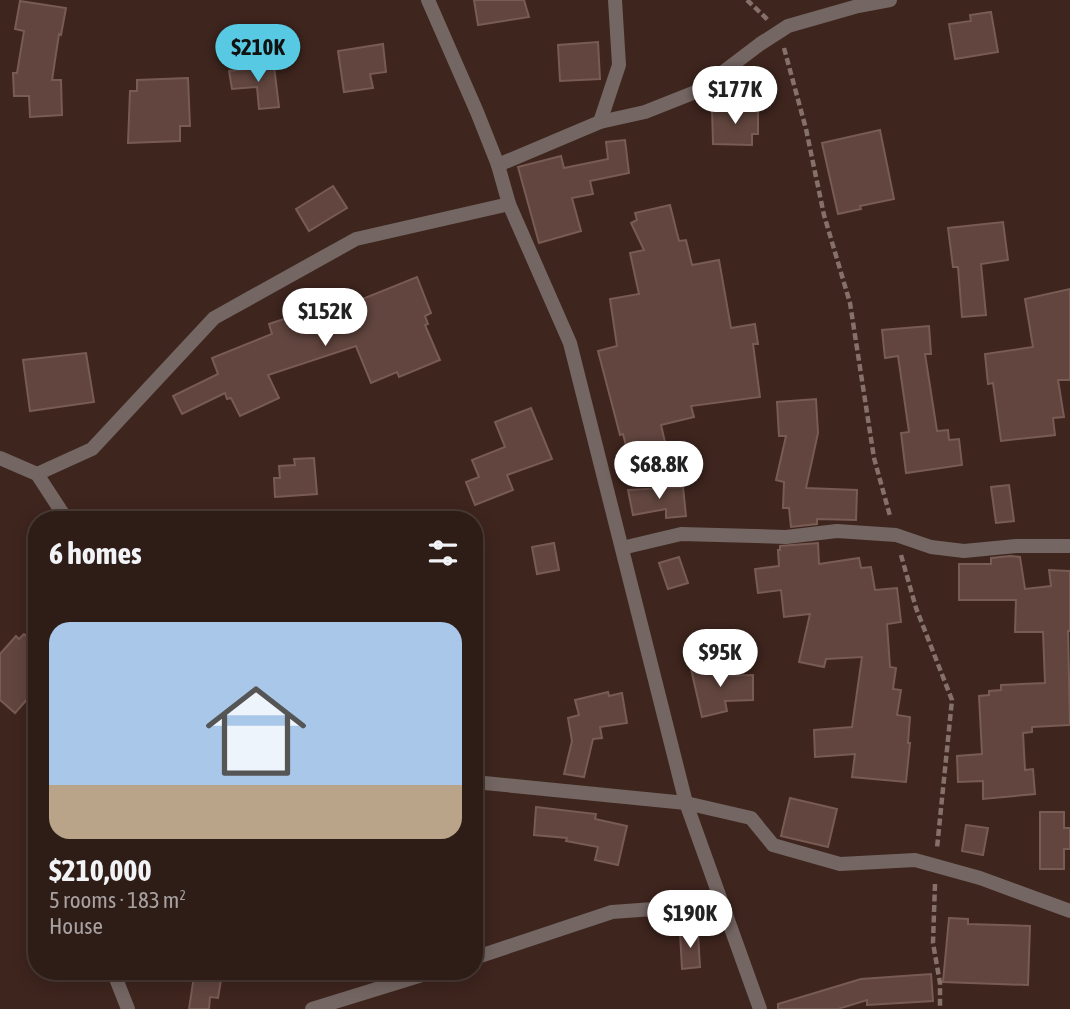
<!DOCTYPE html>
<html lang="en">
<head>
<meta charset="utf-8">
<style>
  body { margin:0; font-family:"Asap Condensed",sans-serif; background:#3a2923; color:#f1f3f6; height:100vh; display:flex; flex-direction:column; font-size:26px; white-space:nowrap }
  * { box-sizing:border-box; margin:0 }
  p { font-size:23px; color:#a7a1a1 }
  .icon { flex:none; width:38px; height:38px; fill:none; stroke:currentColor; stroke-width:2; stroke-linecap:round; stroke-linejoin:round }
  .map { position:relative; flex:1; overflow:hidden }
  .panel { position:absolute; left:28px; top:511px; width:455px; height:469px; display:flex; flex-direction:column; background:#2e1c16; border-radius:28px; box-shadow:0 4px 18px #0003,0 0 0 2px #493a35 }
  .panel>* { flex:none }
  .price { position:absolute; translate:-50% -60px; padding:0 16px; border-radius:24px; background:#fff; color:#222; font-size:23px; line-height:46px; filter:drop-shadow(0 2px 4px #0008) }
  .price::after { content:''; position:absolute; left:50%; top:42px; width:21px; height:16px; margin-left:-10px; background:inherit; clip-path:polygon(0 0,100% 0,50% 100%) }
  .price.active { background:#58c9e3; color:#111 }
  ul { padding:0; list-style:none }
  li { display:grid; align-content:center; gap:14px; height:371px; padding:0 21px }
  li span { display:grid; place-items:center; height:217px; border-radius:21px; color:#555 }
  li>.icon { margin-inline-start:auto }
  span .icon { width:126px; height:126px; fill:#fffc; stroke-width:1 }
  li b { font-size:30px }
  h2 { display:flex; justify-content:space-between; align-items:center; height:84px; padding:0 21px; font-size:30px }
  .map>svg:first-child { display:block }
  .building { fill:#61453e; stroke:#785b53; stroke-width:2 }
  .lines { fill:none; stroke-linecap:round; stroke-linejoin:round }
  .path { stroke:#85706a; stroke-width:4.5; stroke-dasharray:7 3.5; stroke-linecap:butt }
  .minor { stroke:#746663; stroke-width:14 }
  .tertiary { stroke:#746663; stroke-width:14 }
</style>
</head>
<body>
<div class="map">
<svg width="1070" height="1009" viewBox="0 0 1070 1009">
  <rect width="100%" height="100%" fill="#3e251e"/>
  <g class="building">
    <polygon points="474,0 524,0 529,17 478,25"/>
    <polygon points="20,1 66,8 61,35 59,34 52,80 61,80 62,115 30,117 29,96 14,96 13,73 17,73 24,31 15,29"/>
    <polygon points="991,12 998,52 955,59 949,24 971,21 970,15"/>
    <polygon points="598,42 600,79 560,81 558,45"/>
    <polygon points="383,44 386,72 370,74 373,88 344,92 338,51"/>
    <polygon points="274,66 279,107 259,109 257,87 232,89 229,71"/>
    <polygon points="188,78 190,126 180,126 180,141 128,143 130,91 137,91 137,80"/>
    <polygon points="758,107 758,134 752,134 752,145 713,144 712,109"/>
    <polygon points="880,130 894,199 860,206 861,209 838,214 822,143"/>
    <polygon points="625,140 629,173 590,181 593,194 572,198 581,231 539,243 518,167 561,156 564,168 608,159 606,142"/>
    <polygon points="333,186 347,208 309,231 296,209"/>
    <polygon points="670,205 679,241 686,240 692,265 719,260 731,328 755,324 758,344 753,344 760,397 691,406 694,417 661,425 668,455 631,464 623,434 620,435 598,351 617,346 610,299 639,294 630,253 644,250 631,223 637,220 635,213"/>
    <polygon points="1003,222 1008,260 981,264 986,315 962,317 958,267 953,267 948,228"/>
    <polygon points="417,277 431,313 425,316 428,324 425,325 440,360 399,377 397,372 371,383 356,346 268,375 279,398 240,416 231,398 227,399 225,393 182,414 173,396 218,374 212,358 272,334 269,324 293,316 296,326 342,312 340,308"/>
    <polygon points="1070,289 1070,380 1058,380 1064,417 1053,418 1055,435 1001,441 993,383 988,384 985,354 1033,347 1025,299"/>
    <polygon points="929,326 931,354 925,354 937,431 948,430 949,440 959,439 962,465 906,473 901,433 909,432 898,356 885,358 882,330"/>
    <polygon points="86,353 94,402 30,411 23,360"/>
    <polygon points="816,399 818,433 806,488 857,490 856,520 817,519 817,524 791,527 789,508 783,508 784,482 776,480 786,436 779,436 777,402"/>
    <polygon points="531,408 552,459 507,475 513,490 475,505 466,482 479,477 472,460 505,447 495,422"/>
    <polygon points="314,458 317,494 275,497 274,478 280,478 279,466 295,465 294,459"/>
    <polygon points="1009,485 1014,521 996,523 991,487"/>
    <polygon points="683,487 686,516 666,518 666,509 633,515 628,490"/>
    <polygon points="554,543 559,570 537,574 532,547"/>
    <polygon points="818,543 819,564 859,558 861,568 871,567 875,590 897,588 901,622 887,624 890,667 896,668 893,689 901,690 897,715 910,717 908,743 910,743 906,782 852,777 855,754 815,757 814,730 852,727 862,657 826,659 824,667 799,662 810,614 784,617 781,590 758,593 755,569 779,566 778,550 780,550 780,546"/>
    <polygon points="1010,556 1020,557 1025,589 1051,586 1049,570 1070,571 1070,631 1068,631 1070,725 1032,727 1032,732 1023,733 1025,770 1033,769 1035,794 983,799 983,781 958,782 957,756 982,754 979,696 989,695 989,691 1001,690 1001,685 1045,683 1043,632 1015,632 1016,600 959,600 959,564 991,564 991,558"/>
    <polygon points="679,557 688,583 668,589 659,563"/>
    <polygon points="24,634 37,645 37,688 15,713 0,700 0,654 16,636 19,639"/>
    <polygon points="716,664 719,676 753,675 753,700 725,701 727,711 702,717 691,669"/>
    <polygon points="608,692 609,696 622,693 627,723 600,727 602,738 593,739 584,777 564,774 572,741 568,718 579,715 575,700"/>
    <polygon points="790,798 837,809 828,847 781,836"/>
    <polygon points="536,807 596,814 595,819 627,826 618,865 595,860 598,847 566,841 567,838 534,835"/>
    <polygon points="1040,812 1064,812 1064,828 1070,828 1070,849 1064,849 1064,869 1040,869"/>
    <polygon points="966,825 988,828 983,855 962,851"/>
    <polygon points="949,918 968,919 968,924 1030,926 1028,985 943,982"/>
    <polygon points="698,932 700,967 682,969 680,933"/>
    <polygon points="931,974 933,1001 867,1005 867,1000 838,1009 778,1009 778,1004 861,979"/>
    <polygon points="194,976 221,980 218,998 210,997 209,1009 189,1009"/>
  </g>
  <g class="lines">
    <g class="path">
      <polyline points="747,0 768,20"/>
      <polyline points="784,48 806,129 824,215 850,303 874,458 890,516"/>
      <polyline points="901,555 916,608 952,700 937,848"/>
      <polyline points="935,884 933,943 940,983 940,1009"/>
    </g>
    <g class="minor">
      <polyline points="600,122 619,65 615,0"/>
      <polyline points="498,165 600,122 645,112 698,91 760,44 788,26 858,6 890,0"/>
      <polyline points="0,458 37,474 67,520"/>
      <polyline points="37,474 92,449 214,318 356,239 509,204"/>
      <polyline points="622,548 681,534 786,537 837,531 896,535 931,547 964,551 1016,546 1070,546"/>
      <polyline points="474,782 686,803 751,818 773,845 840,864 915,860 980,878 1070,911"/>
      <polyline points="474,958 612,912 722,904"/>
      <polyline points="113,971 128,1009"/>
      <polyline points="312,1009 435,971"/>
    </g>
    <polyline class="tertiary" points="428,0 477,112 498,165 509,204 570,343 686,803 760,1009"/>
  </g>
</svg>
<b class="price active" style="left:258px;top:84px">$210K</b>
<b class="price" style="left:735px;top:126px">$177K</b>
<b class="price" style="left:325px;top:348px">$152K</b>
<b class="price" style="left:659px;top:501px">$68.8K</b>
<b class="price" style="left:720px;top:689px">$95K</b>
<b class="price" style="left:690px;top:950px">$190K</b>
<section class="panel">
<h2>6 homes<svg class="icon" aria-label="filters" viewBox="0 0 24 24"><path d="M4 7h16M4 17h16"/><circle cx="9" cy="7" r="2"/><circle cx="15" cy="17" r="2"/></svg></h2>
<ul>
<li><span style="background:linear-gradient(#a9c7e8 75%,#b9a48a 0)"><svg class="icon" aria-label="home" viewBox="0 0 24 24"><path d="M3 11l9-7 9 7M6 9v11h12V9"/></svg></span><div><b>$210,000</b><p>5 rooms · 183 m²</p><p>House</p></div></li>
</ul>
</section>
</div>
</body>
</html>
